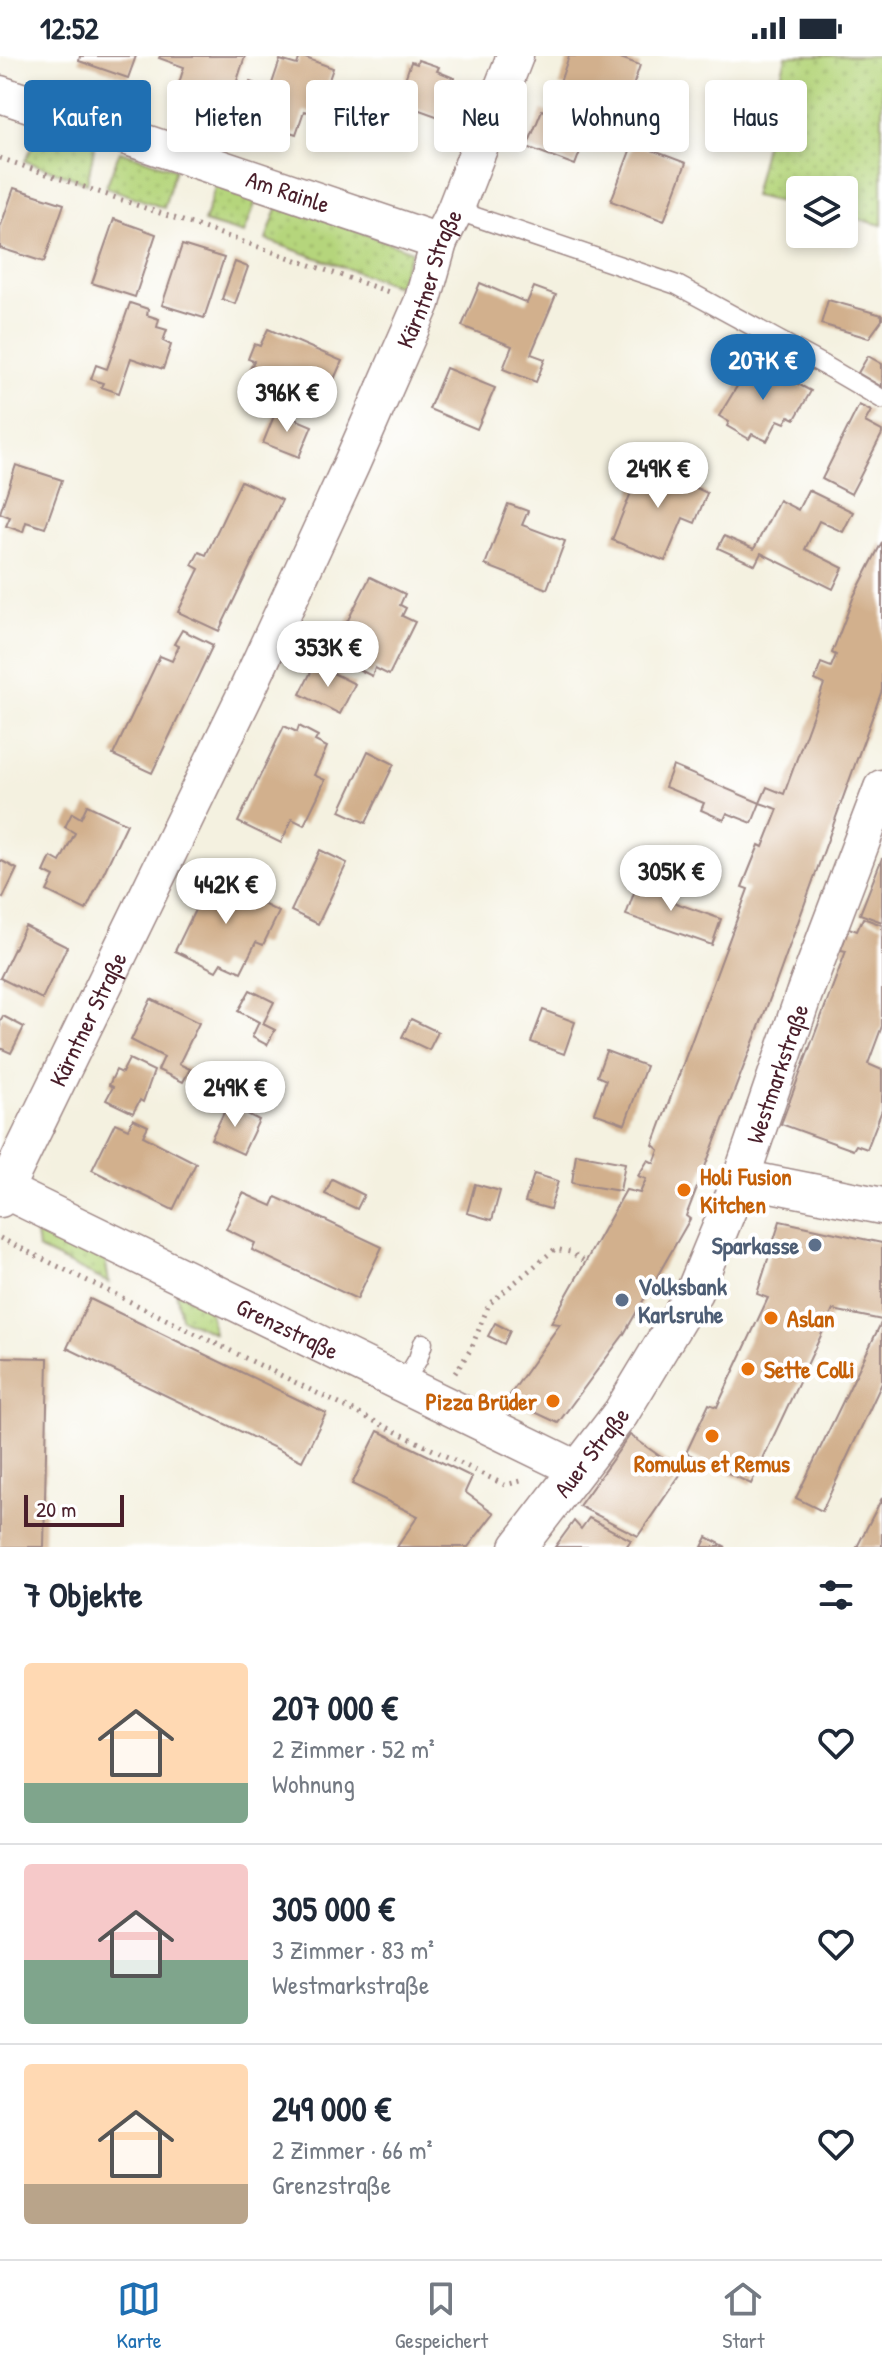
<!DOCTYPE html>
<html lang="de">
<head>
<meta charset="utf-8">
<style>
  body { margin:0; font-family:"Patrick Hand",sans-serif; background:#f2f2f3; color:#1f2937; height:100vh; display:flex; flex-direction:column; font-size:30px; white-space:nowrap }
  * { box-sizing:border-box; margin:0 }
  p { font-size:26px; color:#747a83 }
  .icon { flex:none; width:44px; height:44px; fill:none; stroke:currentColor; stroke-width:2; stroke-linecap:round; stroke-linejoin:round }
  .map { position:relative; height:1491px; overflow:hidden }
  .details { display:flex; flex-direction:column; background:#fff; flex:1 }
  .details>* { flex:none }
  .banner { position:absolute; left:24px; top:24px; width:834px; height:72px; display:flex; gap:16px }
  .tools { position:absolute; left:786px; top:120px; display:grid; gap:16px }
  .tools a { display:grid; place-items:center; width:72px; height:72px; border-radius:8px; background:#fff; box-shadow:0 4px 12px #0003; font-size:40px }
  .scale { position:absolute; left:24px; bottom:20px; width:100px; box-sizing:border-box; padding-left:8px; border:4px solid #4a1f2b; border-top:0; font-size:22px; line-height:28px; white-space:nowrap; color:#4a1f2b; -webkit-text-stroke:6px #fff; paint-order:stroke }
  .price { position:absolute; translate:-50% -68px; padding:0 18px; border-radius:28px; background:#fff; color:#222; font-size:26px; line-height:52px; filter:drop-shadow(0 2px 4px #0008) }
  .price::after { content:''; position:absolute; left:50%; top:48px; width:24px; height:18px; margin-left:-12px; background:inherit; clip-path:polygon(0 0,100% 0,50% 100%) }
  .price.selected { background:#1f6fb2; color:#fff }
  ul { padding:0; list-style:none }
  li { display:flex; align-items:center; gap:24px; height:200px; padding:0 24px }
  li+li { border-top:2px solid #e0e1e3 }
  li span { display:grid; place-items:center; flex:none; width:224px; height:160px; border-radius:8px; color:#555 }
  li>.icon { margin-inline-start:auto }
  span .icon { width:96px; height:96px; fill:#fffc; stroke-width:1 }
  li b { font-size:34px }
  h2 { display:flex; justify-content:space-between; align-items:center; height:96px; padding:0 24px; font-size:34px }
  .pill { padding:0 28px; border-radius:8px; background:#fff; box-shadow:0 4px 12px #0003; font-size:28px; line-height:72px }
  .pill.selected { background:#1f6fb2; color:#fff }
  .status { display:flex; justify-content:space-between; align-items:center; height:56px; padding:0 40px; background:#fff; direction:ltr }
  .status svg { height:22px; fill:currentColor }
  .menu { display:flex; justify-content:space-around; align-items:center; height:112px; border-top:2px solid #e0e1e3; background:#fff; font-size:22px; color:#747a83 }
  .menu a { display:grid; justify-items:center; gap:4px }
  .menu .selected { color:#1f6fb2 }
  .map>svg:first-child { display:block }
  .grass { fill:url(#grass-dots); stroke:#807a54; stroke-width:2 }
  .building { fill:#d2b08d }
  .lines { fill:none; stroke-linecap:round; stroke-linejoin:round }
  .service-casing { stroke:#9f8886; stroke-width:21 }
  .minor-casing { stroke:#9f8886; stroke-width:39 }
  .path { stroke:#9f8886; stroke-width:5; stroke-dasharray:2 6; stroke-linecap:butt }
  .service { stroke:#fff; stroke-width:18 }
  .minor { stroke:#fff; stroke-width:36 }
  .food-dot { fill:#e8710a; stroke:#fff; stroke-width:3 }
  .service-dot { fill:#5c6f8a; stroke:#fff; stroke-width:3 }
  .labels { text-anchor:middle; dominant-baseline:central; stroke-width:8; stroke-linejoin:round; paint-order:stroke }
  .street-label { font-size:24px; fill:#4a1f2b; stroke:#fff }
  .food-label { font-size:24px; font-weight:bold; fill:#c56008; stroke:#fff; text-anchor:start }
  .service-label { font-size:24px; font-weight:bold; fill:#4e5e75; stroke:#fff; text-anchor:end }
</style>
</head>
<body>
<div class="status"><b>12:52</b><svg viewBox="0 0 49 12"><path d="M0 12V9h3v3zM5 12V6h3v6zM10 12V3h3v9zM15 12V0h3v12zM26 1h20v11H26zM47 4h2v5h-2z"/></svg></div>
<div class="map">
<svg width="882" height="1491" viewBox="0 0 882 1491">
  <defs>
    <pattern id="grass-dots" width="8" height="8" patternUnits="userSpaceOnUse" patternTransform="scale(2)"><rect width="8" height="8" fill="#b5d57c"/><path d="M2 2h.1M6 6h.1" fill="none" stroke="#9db66b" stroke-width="1.8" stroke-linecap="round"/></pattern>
  </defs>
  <rect width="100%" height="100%" fill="#fff"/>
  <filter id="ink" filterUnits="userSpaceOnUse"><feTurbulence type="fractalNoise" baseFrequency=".0125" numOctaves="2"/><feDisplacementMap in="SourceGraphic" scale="16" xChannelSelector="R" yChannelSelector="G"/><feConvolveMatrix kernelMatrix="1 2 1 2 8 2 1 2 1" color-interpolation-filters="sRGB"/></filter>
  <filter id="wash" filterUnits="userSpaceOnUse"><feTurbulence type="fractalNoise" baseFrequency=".006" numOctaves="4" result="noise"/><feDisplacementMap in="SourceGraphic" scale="32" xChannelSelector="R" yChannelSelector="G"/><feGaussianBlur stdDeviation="1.8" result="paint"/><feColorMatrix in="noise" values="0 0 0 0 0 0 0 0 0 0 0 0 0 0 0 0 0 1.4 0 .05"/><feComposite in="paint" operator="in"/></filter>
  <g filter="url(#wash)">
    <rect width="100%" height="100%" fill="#f4f1e0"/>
    <g class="grass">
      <polygon points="786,0 882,0 882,169 844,160 844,134 800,134 800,150 753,140"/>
      <polygon points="44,68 96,84 87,127 25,105"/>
      <polygon points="120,95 175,113 164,152 106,131"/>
      <polygon points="216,128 257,142 244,178 204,166"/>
      <polygon points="279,147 412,195 397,230 266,184"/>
      <polygon points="37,1168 105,1202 109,1227 38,1193 35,1169"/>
      <polygon points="176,1235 209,1251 214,1277 181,1262"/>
    </g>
    <g id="blocks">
      <g class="building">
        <polygon points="80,0 136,0 128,22 79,5"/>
        <polygon points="160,0 245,0 228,53 176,37 184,11 159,2"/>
        <polygon points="300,0 333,12 317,59 304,55 296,78 259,66 280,4 297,9"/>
        <polygon points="569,0 615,0 640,9 626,51 559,29"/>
        <polygon points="418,4 439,11 437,15 454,22 439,61 397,46 411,6 417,8"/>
        <polygon points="250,26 265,31 253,67 238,61"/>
        <polygon points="542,54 589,72 575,109 527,91"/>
        <polygon points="633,87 686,107 664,165 611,145"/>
        <polygon points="14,132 64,148 44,206 0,192 0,172"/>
        <polygon points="114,163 156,178 135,241 92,227"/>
        <polygon points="182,189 224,202 204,262 162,249"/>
        <polygon points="235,206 248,211 235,248 222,243"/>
        <polygon points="480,227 527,247 534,231 556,239 531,298 545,303 536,326 503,313 512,290 462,270"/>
        <polygon points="828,244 882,259 882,264 869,282 821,268"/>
        <polygon points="130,247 148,253 147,259 159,263 157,271 167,274 163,285 171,289 163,313 131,302 119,337 101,331 103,327 91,323 96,309 107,313"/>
        <polygon points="268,273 342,305 324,346 301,336 295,351 277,343 281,333 247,319 254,305 248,303 254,288 260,290"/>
        <polygon points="868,300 882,308 882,331 858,317"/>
        <polygon points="753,304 811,335 795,363 789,360 785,367 778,364 767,385 752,378 749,383 727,370 729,366 719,360"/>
        <polygon points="446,312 495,332 477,373 429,353"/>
        <polygon points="859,349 871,355 865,366 882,375 882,378 851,438 822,423"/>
        <polygon points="276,355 312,370 299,401 263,387"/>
        <polygon points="644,404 695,425 692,430 707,437 695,467 683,462 665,505 612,484"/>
        <polygon points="16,409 62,424 45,472 26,466 23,476 6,470 10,461 0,457"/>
        <polygon points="241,425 282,444 219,575 178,556 199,513 192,509 199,496 206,499"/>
        <polygon points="808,434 853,456 843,476 819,465 805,493 843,512 833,533 761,497 755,509 718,492 724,480 754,493 779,444 798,454"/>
        <polygon points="508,448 528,455 522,469 565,485 547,533 485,509"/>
        <polygon points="882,486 882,634 776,927 686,1160 690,1163 624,1278 558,1367 507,1343 560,1268 551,1267 626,1134 640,1137 646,1123 638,1120 648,1104 654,1107 659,1094 653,1089 748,833 742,831 759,789 763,791 778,753 760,747 752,767 727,757 724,764 701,754 704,747 665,731 673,710 760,747 767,731 784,738 824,628 815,624 821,607 831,611 836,599 832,597 854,540"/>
        <polygon points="370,521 405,538 400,549 406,552 402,560 415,566 389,619 375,612 372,620 330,599"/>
        <polygon points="182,574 213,589 152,717 113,699 160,600 172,605 179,590 174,588"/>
        <polygon points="315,608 355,628 340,658 300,638"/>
        <polygon points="284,670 297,676 299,670 318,680 315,685 327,691 314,719 325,724 317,742 304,769 292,763 281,787 238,766"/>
        <polygon points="368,695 394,708 366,767 340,755"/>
        <polygon points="87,749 127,768 86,854 47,835 54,821 44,816 51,801 60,806 75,777 65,771 72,757 81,762"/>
        <polygon points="320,794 347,807 318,868 291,855"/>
        <polygon points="882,802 882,866 860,858"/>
        <polygon points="0,804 17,813 3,842 0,840"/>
        <polygon points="214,815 248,832 244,839 279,856 263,889 256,886 241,916 221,907 216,915 175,895"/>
        <polygon points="639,823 677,836 673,846 721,863 712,889 626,859"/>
        <polygon points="863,862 882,869 882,970 868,1008 882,1014 882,1054 867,1093 856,1089 853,1094 781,1068 846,895 841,894 849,872 857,875"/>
        <polygon points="25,870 67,891 42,943 0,922"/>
        <polygon points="250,934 274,946 263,968 275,974 267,989 252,981 259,966 238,955"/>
        <polygon points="151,943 199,967 179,1008 190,1013 183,1026 158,1014 164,1001 131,984"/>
        <polygon points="543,954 575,966 564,998 531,986"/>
        <polygon points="3,960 24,971 11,997 0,992 0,965"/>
        <polygon points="411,963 438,976 429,994 402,981"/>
        <polygon points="606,995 646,1010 625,1068 594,1057 606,1024 597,1020"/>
        <polygon points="129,1003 154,1015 143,1046 140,1044 133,1057 106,1044 113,1031 109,1029 116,1014 122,1017"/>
        <polygon points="228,1048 259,1064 243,1098 211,1083"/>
        <polygon points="133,1063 148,1070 143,1080 196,1107 173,1154 92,1114 115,1067 128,1073"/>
        <polygon points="576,1098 625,1107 620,1135 572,1127"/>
        <polygon points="534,1118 558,1125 550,1153 525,1146"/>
        <polygon points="332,1123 364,1139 357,1153 325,1138"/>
        <polygon points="475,1128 500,1135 492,1164 467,1157"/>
        <polygon points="243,1137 272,1150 276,1141 382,1191 357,1243 252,1194 255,1187 226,1173"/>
        <polygon points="780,1165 882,1187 882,1264 833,1254 751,1428 686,1397 709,1348 717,1351 768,1242 757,1238"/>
        <polygon points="90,1243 326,1357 302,1405 67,1292"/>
        <polygon points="882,1265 882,1327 822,1455 796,1442"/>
        <polygon points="495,1267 510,1275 504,1288 488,1280"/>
        <polygon points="0,1301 48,1302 44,1491 0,1491"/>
        <polygon points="378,1375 472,1421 465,1436 494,1457 468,1491 397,1491 418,1460 352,1428"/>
        <polygon points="630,1379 682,1416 638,1480 579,1450"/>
        <polygon points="882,1442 882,1491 857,1491"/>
        <polygon points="589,1462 631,1484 626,1491 555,1491 574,1465 581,1473"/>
        <polygon points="707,1481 726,1491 702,1491"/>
      </g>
    </g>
  </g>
  <g filter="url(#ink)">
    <use href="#blocks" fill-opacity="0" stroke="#9f8886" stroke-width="2"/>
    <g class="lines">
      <defs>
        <g id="service">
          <polyline points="455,154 677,229 824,309 882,343"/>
          <polyline points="403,1328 418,1303 423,1287"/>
        </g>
        <g id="minor">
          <path id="s1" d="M0 38 439 186"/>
          <polyline points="741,1122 882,1150"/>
          <path id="s2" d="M0 1132 577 1413"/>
          <path id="s3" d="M0 1143 245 639 351 409 422 247 439 186 455 154 515 0"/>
          <path id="s4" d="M518 1491 621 1357 694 1236 741 1122 804 938 882 732"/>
        </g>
      </defs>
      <use href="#service" class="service-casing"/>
      <use href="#minor" class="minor-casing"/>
      <g class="path">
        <polyline points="0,102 389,236"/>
        <polyline points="0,1182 505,1429 521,1425"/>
        <polyline points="455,1317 471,1293 489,1248 555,1193 570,1196 586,1206"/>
      </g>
      <use href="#service" class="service"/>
      <use href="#minor" class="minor"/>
    </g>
  </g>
  <g class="food-dot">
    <circle cx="684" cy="1134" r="8"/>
    <circle cx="771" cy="1262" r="8"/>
    <circle cx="748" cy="1313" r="8"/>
    <circle cx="553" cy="1345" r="8"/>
    <circle cx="712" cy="1380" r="8"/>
  </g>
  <g class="service-dot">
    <circle cx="815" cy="1189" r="8"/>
    <circle cx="622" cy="1244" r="8"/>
  </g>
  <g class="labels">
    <g class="street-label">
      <text stroke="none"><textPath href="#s1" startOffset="304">Am Rainle</textPath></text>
      <text stroke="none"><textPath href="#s3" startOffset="1016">Kärntner Straße</textPath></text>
      <text stroke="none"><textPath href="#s3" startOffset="200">Kärntner Straße</textPath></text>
      <text stroke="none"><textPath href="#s4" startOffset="544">Westmarkstraße</textPath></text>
      <text stroke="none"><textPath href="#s2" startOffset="320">Grenzstraße</textPath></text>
      <text stroke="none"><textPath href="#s4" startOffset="120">Auer Straße</textPath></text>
    </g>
    <g class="food-label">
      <text x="700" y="1120">Holi Fusion<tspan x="700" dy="28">Kitchen</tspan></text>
      <text x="787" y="1262">Aslan</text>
      <text x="764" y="1313">Sette Colli</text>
      <text x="537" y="1345" text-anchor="end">Pizza Brüder</text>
      <text x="712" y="1407" text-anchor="middle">Romulus et Remus</text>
    </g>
    <g class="service-label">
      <text x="799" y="1189">Sparkasse</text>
      <text x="638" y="1230" text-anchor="start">Volksbank<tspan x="638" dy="28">Karlsruhe</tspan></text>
    </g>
  </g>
</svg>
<div class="tools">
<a><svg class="icon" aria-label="layers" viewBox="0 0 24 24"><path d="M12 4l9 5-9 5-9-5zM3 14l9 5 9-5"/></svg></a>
</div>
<div class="scale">20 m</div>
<b class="price selected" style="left:763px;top:346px">207K €</b>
<b class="price" style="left:287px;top:378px">396K €</b>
<b class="price" style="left:658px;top:454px">249K €</b>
<b class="price" style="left:328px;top:633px">353K €</b>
<b class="price" style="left:671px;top:857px">305K €</b>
<b class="price" style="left:226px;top:870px">442K €</b>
<b class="price" style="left:235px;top:1073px">249K €</b>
<div class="banner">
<a class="pill selected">Kaufen</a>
<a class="pill">Mieten</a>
<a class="pill">Filter</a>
<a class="pill">Neu</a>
<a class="pill">Wohnung</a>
<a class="pill">Haus</a>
</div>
</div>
<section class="details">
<h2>7 Objekte<svg class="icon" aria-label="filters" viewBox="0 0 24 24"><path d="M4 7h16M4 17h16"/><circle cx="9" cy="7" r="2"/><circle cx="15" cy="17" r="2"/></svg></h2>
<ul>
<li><span style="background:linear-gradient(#ffd9b3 75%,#7fa58c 0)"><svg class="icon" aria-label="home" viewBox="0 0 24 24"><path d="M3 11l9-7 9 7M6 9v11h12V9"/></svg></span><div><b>207 000 €</b><p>2 Zimmer · 52 m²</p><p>Wohnung</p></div><svg class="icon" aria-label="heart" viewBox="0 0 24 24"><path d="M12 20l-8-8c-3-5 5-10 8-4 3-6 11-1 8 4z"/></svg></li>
<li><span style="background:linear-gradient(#f6c9c9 60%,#7fa58c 0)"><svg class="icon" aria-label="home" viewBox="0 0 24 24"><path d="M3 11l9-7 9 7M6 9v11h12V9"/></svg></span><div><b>305 000 €</b><p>3 Zimmer · 83 m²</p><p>Westmarkstraße</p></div><svg class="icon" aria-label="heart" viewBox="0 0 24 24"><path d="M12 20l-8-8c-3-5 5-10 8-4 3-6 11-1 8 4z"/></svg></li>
<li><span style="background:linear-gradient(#ffd9b3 75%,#b9a48a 0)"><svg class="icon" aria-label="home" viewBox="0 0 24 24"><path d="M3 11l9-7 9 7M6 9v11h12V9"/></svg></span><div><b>249 000 €</b><p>2 Zimmer · 66 m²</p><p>Grenzstraße</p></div><svg class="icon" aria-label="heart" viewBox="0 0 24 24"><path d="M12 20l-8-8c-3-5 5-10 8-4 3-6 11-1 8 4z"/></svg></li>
</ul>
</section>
<nav class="menu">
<a class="selected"><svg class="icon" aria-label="map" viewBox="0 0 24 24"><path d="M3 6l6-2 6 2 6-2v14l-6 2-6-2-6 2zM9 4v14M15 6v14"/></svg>Karte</a>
<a><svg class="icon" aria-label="saved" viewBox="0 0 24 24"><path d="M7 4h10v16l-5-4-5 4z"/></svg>Gespeichert</a>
<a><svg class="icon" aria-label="home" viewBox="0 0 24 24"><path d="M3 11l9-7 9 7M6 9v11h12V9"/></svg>Start</a>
</nav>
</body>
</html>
